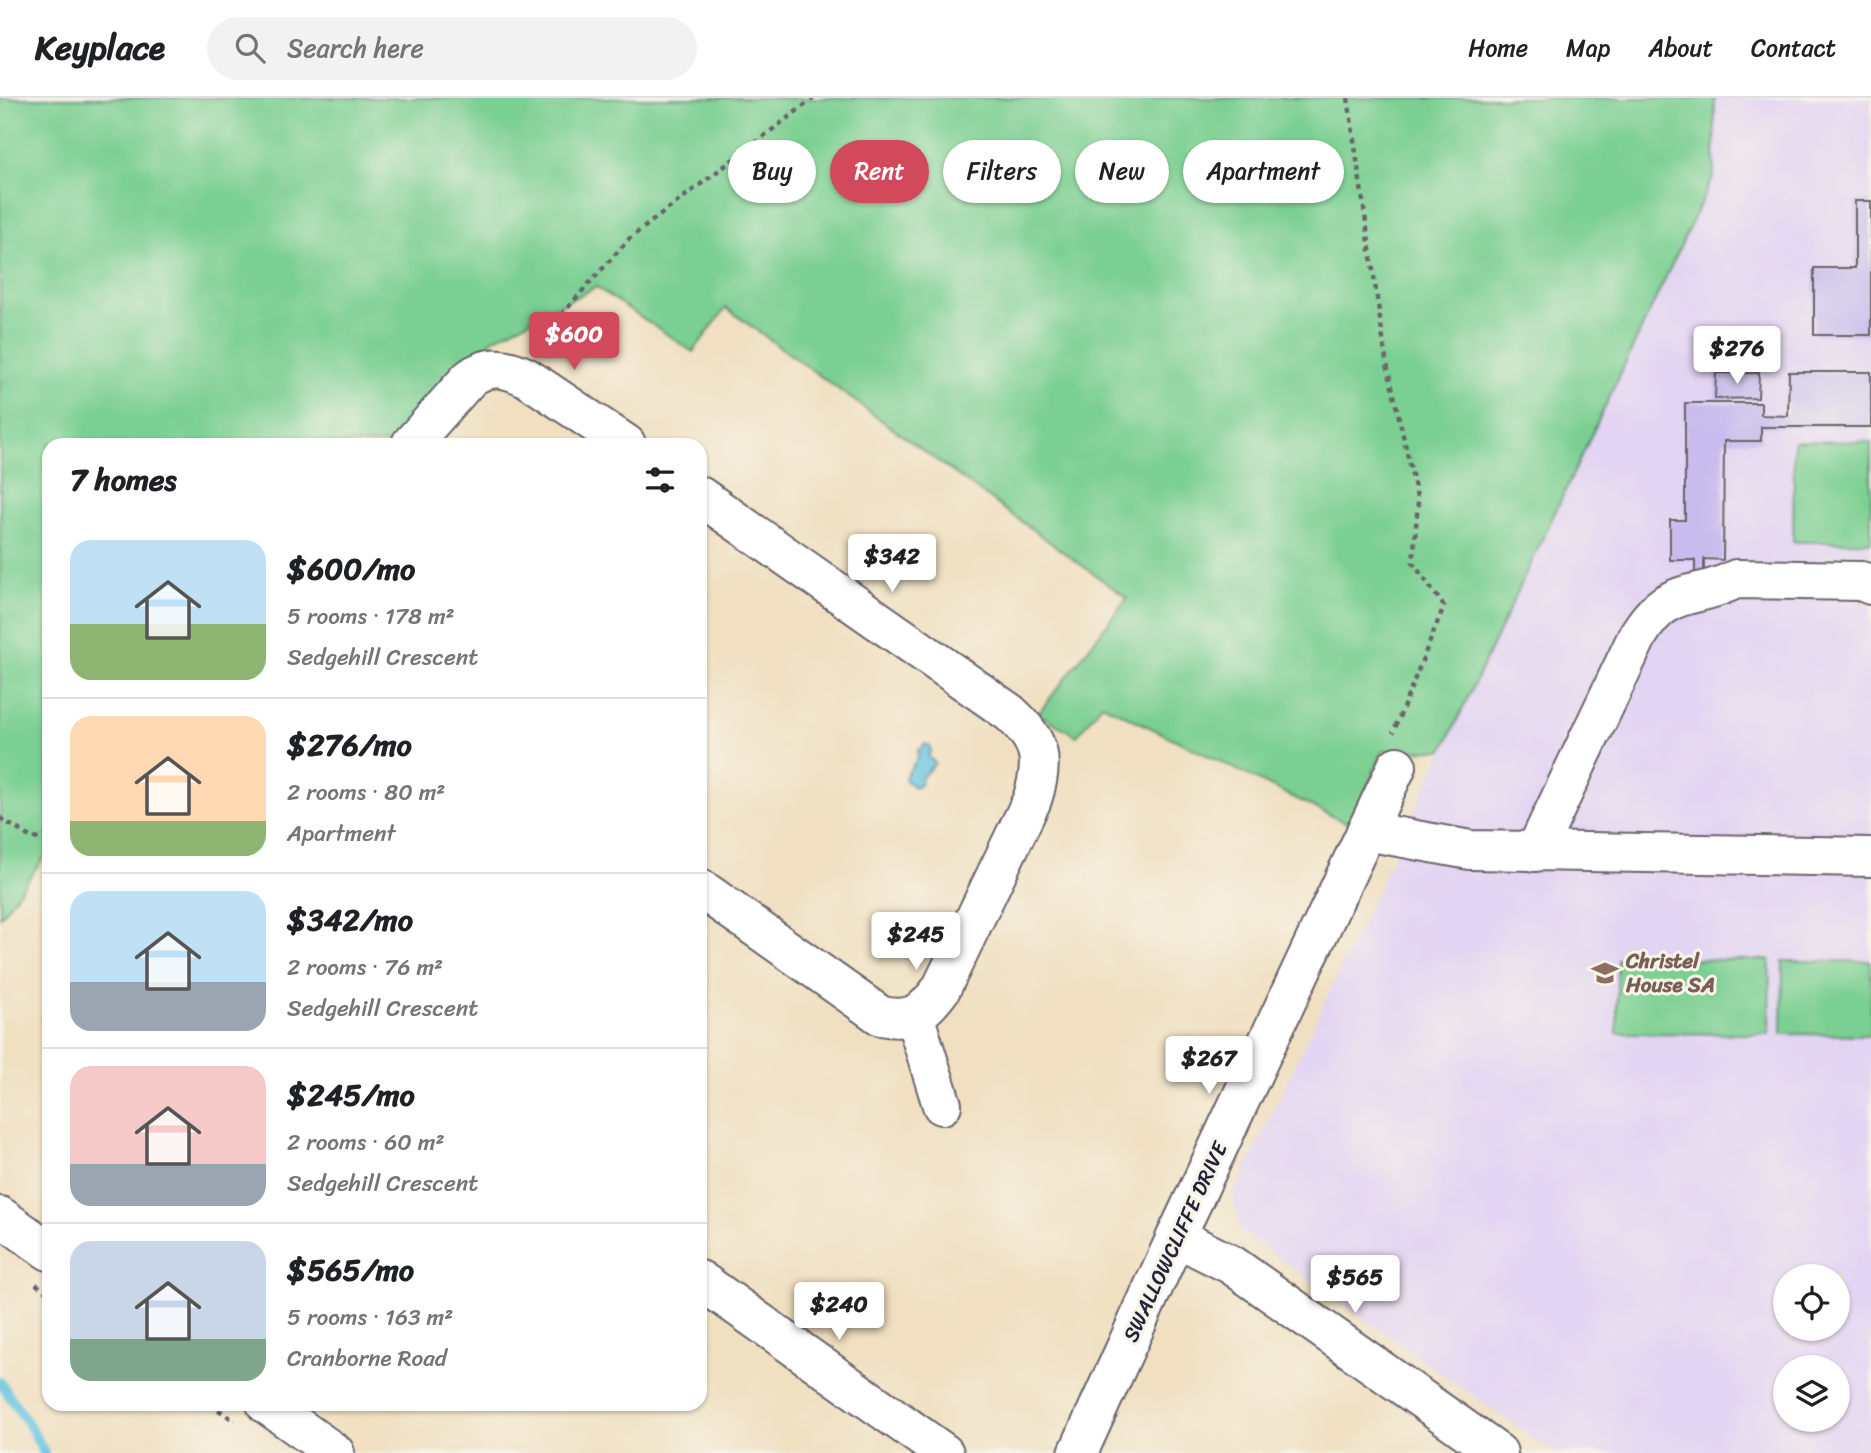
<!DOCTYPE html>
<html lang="en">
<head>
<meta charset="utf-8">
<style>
  body { margin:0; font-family:Sriracha,sans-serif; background:#f2f2f2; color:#202124; height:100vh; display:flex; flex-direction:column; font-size:26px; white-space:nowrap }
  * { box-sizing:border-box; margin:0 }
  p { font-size:23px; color:#757577 }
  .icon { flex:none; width:38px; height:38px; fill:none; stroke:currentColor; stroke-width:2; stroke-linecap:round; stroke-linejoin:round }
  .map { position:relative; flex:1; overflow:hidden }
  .details { position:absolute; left:42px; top:340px; width:665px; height:973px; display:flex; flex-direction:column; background:#fff; border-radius:21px; box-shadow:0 2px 5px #0004 }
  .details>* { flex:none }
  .guide { position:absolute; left:728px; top:42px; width:665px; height:63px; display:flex; gap:14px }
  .fabs { position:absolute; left:1773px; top:1166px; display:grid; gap:14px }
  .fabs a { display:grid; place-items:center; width:77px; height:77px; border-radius:50%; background:#fff; box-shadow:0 2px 5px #0004; font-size:35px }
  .price { position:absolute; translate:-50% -60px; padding:0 16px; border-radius:7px; background:#fff; color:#222; font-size:23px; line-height:46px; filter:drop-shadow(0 2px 4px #0008) }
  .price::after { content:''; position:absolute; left:50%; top:42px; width:21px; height:16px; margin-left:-10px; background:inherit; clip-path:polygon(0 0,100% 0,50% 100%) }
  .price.current { background:#d1495b; color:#fff }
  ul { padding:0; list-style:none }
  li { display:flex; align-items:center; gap:21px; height:175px; padding:0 28px }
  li+li { border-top:2px solid #e0e0e0 }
  li span { display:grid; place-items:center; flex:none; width:196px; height:140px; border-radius:21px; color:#555 }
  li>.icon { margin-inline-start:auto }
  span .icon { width:84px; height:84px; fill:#fffc; stroke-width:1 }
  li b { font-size:30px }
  h2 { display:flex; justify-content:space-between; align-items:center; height:84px; padding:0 28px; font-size:30px }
  .pill { padding:0 24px; border-radius:32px; background:#fff; box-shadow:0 2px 5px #0004; font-size:24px; line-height:63px }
  .pill.current { background:#d1495b; color:#fff }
  header { display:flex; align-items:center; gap:42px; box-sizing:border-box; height:98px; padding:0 35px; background:#fff; border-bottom:2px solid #e0e0e0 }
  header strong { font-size:33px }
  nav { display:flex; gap:38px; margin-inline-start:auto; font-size:24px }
  .search { width:490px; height:63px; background:#f2f2f2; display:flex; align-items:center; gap:18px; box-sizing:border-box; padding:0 24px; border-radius:38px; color:#757577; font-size:26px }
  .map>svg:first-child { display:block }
  .built { fill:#e2d4f3; fill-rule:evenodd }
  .green { fill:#7acf92; stroke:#4e7866; stroke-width:2 }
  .water { fill:#60c2df; stroke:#41728d; stroke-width:2 }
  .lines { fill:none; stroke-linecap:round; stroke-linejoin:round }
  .stream { stroke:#60c2df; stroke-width:10 }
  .building { fill:#c7bced }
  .minor-casing { stroke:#6a646a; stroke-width:42 }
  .path { stroke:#6a646a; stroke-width:4.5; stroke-dasharray:5 5; stroke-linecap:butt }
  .minor { stroke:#fff; stroke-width:38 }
  .labels { text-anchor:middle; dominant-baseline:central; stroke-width:6; stroke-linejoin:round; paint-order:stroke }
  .education-label { font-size:21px; font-weight:bold; fill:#785e54; stroke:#f7f3e8; text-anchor:start }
  .street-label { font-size:21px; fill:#22223b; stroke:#f7f3e8 }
</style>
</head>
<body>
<header>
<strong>Keyplace</strong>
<div class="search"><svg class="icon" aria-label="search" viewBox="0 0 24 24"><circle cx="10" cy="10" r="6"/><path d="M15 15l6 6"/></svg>Search here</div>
<nav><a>Home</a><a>Map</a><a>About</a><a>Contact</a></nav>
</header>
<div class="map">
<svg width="1871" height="1355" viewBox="0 0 1871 1355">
  <rect width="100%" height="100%" fill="#f7f3e8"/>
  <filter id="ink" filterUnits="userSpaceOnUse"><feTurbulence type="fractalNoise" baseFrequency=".0143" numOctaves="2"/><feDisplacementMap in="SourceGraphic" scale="14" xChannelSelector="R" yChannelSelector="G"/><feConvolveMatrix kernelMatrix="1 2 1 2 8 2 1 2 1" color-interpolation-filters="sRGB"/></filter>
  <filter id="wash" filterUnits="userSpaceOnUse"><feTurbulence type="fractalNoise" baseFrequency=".00686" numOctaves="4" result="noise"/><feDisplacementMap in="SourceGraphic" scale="28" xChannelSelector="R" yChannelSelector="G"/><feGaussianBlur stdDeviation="1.57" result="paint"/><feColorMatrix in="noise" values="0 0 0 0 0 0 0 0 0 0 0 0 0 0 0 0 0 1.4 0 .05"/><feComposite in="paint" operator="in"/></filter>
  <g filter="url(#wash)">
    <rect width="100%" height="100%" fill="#f0e0c1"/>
    <path class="built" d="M1715 0H1871V1355H1554L1240 1133 1233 1098 1714 77ZM1785 1178H1838V1230H1785ZM1785 1269H1838V1321H1785Z"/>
    <g class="green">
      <polygon points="0,0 1715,0 1714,77 1443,652 1383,653 1350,727 1102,606 1077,638 1038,616 1127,500 726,210 693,254 596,189 493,241 401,346 49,346 49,753 0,819"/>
      <polygon points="1794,343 1871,344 1871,444 1793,444"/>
      <polygon points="1617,861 1770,862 1769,936 1617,935"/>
      <polygon points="1783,863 1871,863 1871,937 1782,936"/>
    </g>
    <polygon class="water" points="925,646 929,647 931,652 928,658 935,665 922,679 920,687 914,689 906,683 905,679 919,658 917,654"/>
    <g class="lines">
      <polyline class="stream" points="0,1284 33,1333 44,1355"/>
    </g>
    <g id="blocks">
      <g class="building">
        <polygon points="1855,103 1871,103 1871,237 1814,237 1814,170 1855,170"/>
        <polygon points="1789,274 1871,274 1871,329 1761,329 1761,343 1724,343 1723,462 1704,461 1704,481 1695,481 1695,462 1670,462 1670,422 1685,422 1685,305 1761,305 1761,317 1788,318"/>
        <polygon points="1716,275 1759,275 1758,300 1715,301"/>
      </g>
    </g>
  </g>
  <g filter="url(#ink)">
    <use href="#blocks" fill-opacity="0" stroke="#6a646a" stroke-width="2"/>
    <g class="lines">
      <defs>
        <g id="minor">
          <path d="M411 346 469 281C488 266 505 269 526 279L626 346"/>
          <path d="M700 398 1010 615C1041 643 1045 662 1032 702L941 891C923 916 911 924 881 918L700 790"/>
          <polyline points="1366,733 1470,752 1871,759"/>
          <path d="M1535 754 1638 537C1670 485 1692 504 1736 481L1861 483 1871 487"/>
          <polyline points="914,917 942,1007"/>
          <polyline points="0,1118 49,1153"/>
          <polyline points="1176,1139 1232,1167 1498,1355"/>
          <polyline points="700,1182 944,1355"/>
          <polyline points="266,1306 335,1355"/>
          <polyline points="1078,1355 1176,1139 1397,668"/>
        </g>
      </defs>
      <use href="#minor" class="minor-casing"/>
      <g class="path">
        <polyline points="1348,0 1386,262 1418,403 1413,465 1444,508 1393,635"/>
        <polyline points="538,249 543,237 630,140 814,0"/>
        <polyline points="0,720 33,741 49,738"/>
        <polyline points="36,1186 49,1196"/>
        <polyline points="210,1306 235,1323"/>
      </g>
      <use href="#minor" class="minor"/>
    </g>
  </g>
  <defs>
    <symbol id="school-bare" viewBox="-9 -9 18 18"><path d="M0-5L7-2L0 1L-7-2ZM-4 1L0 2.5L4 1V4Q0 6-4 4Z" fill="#8d6e63" stroke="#f7f3e8" stroke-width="2.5" paint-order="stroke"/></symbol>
  </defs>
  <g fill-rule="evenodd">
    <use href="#school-bare" x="1586" y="856" width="38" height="38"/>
  </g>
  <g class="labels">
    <g class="education-label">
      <text x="1626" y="863">Christel<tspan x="1626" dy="24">House SA</tspan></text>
    </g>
    <g class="street-label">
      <text transform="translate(1175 1144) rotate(-65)">SWALLOWCLIFFE DRIVE</text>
    </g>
  </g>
</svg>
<div class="fabs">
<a><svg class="icon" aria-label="locate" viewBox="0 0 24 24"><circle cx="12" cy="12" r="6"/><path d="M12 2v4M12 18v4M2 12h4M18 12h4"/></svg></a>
<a><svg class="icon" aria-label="layers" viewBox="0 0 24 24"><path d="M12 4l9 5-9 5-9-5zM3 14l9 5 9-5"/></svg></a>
</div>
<b class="price current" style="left:574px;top:274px">$600</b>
<b class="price" style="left:1737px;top:288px">$276</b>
<b class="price" style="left:892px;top:496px">$342</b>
<b class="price" style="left:916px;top:874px">$245</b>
<b class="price" style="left:1209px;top:998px">$267</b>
<b class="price" style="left:1355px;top:1217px">$565</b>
<b class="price" style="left:839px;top:1244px">$240</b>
<div class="guide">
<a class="pill">Buy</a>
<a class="pill current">Rent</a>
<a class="pill">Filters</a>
<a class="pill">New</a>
<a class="pill">Apartment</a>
</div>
<section class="details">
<h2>7 homes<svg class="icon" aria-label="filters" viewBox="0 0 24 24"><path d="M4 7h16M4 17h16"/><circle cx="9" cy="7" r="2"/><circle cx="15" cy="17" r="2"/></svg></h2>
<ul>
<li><span style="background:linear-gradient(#bfe0f5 60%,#8fb573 0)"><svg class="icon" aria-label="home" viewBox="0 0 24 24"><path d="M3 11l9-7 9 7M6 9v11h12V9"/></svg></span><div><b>$600/mo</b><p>5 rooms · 178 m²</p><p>Sedgehill Crescent</p></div></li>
<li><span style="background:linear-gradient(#ffd9b3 75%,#8fb573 0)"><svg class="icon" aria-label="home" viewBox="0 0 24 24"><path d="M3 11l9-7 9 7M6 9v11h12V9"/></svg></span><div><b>$276/mo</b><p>2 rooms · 80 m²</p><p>Apartment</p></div></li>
<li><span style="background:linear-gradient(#bfe0f5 65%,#9aa5b1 0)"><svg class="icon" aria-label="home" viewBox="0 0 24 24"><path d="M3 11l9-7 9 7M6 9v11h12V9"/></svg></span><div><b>$342/mo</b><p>2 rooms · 76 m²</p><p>Sedgehill Crescent</p></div></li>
<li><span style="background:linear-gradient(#f6c9c9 70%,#9aa5b1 0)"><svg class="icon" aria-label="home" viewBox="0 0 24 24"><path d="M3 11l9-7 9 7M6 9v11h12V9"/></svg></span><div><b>$245/mo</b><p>2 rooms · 60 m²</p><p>Sedgehill Crescent</p></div></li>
<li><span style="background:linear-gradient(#c9d6e8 70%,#7fa58c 0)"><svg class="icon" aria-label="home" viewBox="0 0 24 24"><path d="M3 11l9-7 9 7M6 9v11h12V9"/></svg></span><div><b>$565/mo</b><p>5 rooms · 163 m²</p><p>Cranborne Road</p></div></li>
</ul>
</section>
</div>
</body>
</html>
